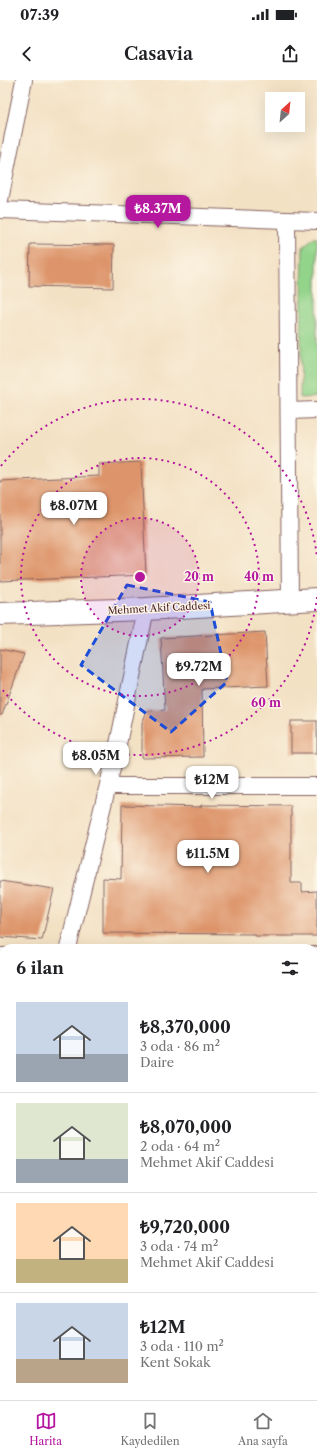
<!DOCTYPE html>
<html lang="tr">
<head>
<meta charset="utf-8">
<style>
  body { margin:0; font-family:"Libre Caslon Text",serif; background:#f6f6f6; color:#202124; height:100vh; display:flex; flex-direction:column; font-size:15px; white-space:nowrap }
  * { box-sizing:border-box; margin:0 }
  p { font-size:13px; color:#757577 }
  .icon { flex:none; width:22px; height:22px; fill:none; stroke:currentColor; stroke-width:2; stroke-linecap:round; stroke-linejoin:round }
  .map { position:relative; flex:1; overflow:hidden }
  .drawer { position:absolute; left:0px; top:864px; width:317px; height:456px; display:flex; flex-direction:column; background:#fff; border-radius:12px 12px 0 0; box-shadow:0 4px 16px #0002 }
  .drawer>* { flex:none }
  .needle { width:26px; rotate:27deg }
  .fabs { position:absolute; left:265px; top:12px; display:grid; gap:8px }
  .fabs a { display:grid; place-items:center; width:40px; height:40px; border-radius:0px; background:#fff; box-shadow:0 4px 16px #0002; font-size:20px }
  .price { position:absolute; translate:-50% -34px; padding:0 9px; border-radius:8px; background:#fff; color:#222; font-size:13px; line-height:26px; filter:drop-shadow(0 1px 2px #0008) }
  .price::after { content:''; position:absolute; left:50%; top:24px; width:12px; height:9px; margin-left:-6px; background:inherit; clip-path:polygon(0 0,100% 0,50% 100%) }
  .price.active { background:#b5179e; color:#fff }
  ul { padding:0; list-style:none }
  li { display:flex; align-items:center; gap:12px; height:100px; padding:0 16px }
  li+li { border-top:1px solid #e0e0e0 }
  li span { display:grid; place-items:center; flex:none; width:112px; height:80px; border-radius:0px; color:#555 }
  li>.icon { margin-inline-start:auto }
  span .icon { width:48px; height:48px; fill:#fffc; stroke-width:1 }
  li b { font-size:17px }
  h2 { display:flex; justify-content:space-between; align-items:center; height:48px; padding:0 16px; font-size:17px }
  .status { display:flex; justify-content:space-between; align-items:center; height:28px; padding:0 20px; background:#fff; direction:ltr }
  .status svg { height:11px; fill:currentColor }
  header { display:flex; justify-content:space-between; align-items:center; height:52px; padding:0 16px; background:#fff; font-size:18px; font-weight:600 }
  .menu { display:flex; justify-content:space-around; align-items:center; height:56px; border-top:1px solid #e0e0e0; background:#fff; font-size:11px; color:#757577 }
  .menu a { display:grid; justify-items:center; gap:2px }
  .menu .active { color:#b5179e }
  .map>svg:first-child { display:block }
  .green { fill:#93d48b; stroke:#6e7a5b }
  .building { fill:#dd946b }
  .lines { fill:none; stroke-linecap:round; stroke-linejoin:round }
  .street-casing { stroke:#856361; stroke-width:18 }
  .secondary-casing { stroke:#856361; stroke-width:24 }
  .path { stroke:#856361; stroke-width:2.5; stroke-dasharray:3 3; stroke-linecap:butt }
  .street { stroke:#fff; stroke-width:16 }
  .secondary { stroke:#fff; stroke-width:22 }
  .marked { fill:#1d4ed8; fill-opacity:0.2; stroke:#1d4ed8; stroke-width:3; stroke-dasharray:8 5; stroke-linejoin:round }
  .ring { fill:none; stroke:#b5179e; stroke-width:2; stroke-dasharray:2 4 }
  .labels { text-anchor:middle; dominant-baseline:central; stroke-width:3; stroke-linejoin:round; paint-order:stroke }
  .street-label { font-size:10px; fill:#4a1f2b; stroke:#fcf5e5 }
  .centre { fill:#b5179e; stroke:#fcf5e5; stroke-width:2 }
  .ring-label { font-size:12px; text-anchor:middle; font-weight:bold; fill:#b5179e; stroke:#fcf5e5; stroke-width:3; stroke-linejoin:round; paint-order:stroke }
</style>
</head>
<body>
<div class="status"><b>07:39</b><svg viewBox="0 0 49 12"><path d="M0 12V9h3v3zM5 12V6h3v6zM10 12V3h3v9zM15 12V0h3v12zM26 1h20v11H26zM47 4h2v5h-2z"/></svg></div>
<header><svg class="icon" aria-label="back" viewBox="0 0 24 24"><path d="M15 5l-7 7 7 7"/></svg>Casavia<svg class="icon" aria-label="share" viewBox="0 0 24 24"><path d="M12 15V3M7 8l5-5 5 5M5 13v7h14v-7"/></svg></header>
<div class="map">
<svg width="317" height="1320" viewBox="0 0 317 1320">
  <rect width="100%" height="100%" fill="#fcf5e5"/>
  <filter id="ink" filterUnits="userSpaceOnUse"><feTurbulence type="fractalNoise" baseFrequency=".025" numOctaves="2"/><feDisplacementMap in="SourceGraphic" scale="8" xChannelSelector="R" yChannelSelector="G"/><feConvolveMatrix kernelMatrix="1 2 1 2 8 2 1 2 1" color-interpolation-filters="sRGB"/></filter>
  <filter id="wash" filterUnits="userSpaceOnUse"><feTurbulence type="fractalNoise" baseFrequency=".012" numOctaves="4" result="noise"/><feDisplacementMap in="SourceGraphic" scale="16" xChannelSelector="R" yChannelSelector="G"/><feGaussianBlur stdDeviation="0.9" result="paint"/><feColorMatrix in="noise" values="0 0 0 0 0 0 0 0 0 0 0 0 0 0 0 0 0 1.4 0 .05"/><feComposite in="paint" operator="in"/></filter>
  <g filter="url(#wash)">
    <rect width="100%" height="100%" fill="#f3e1c4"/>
    <g class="green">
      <polygon points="314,157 317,158 317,317 300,318 303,167"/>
      <rect x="0" y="898" width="4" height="98"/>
    </g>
    <g id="blocks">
      <g class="building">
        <polygon points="30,164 114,165 113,208 29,206"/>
        <polygon points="141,382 146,495 0,501 0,401 99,396 99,384"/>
        <polygon points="265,552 268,606 202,609 203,677 142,678 142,643 147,631 165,630 161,558"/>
        <polygon points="0,569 24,574 2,635 0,635"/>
        <rect x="291" y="641" width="26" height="32"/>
        <polygon points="122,725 201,727 201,725 291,726 291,803 302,803 302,812 317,811 317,856 255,856 255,854 103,853 103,798 121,799"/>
        <polygon points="0,801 54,809 42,860 0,857"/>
      </g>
    </g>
  </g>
  <g filter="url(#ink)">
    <use href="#blocks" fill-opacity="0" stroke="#856361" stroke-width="1"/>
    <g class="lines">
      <defs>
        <g id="street">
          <polyline points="0,120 24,0"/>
          <polyline points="0,130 317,141"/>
          <polyline points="287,140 290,521"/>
          <polyline points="289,331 317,330"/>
          <polyline points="108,706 317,706"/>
          <polyline points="68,868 118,664 146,529"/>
          <polyline points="313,875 317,875"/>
          <polyline points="0,876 4,876"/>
          <polyline points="0,1008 4,1008"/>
          <polyline points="313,1022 317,1022"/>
          <polyline points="0,1140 4,1124"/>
          <polyline points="156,1320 157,1316"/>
        </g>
        <g id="secondary">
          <polyline points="0,534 146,529 317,519"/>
          <polyline points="0,1210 4,1210"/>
          <polyline points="313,1226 317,1226"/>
        </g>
      </defs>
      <use href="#street" class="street-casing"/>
      <use href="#secondary" class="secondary-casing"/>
      <polyline class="path" points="0,949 4,949"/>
      <use href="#street" class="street"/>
      <use href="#secondary" class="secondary"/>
    </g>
  </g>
  <path class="marked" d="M127 505 210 522 227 602 171 652 81 585Z"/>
  <circle cx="140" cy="497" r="59" fill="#b5179e" fill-opacity=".12"/>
  <g class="ring">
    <circle cx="140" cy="497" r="59"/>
    <circle cx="140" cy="497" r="119"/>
    <path d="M317 517A178 178 0 0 1 1 608M1 386A178 178 0 0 1 317 477"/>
  </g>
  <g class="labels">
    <g class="street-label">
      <text transform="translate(159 528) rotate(-3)">Mehmet Akif Caddesi</text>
    </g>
  </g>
  <circle cx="140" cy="497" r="6" class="centre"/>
  <g class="ring-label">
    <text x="199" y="501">20 m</text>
    <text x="259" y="501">40 m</text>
    <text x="266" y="627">60 m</text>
  </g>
</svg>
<div class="fabs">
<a><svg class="needle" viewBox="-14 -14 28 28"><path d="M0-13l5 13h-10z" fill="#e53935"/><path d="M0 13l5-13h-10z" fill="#757577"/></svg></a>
</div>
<b class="price active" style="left:158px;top:149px">₺8.37M</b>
<b class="price" style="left:74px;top:446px">₺8.07M</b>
<b class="price" style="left:199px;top:607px">₺9.72M</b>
<b class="price" style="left:96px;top:696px">₺8.05M</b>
<b class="price" style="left:212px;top:720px">₺12M</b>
<b class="price" style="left:208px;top:794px">₺11.5M</b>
<section class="drawer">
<h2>6 ilan<svg class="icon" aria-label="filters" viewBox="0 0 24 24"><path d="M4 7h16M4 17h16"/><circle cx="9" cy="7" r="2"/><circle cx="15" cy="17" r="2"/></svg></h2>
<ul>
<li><span style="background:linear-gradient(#c9d6e8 65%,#9aa5b1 0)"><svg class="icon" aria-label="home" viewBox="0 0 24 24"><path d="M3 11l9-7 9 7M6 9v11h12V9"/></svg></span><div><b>₺8,370,000</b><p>3 oda · 86 m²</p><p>Daire</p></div></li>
<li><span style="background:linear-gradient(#dfe7d0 70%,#9aa5b1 0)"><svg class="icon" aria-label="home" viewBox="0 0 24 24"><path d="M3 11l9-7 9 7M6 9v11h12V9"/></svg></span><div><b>₺8,070,000</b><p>2 oda · 64 m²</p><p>Mehmet Akif Caddesi</p></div></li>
<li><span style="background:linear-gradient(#ffd9b3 70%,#c2b280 0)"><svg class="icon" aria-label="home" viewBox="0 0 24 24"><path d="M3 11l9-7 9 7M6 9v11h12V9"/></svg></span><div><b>₺9,720,000</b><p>3 oda · 74 m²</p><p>Mehmet Akif Caddesi</p></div></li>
<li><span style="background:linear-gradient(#c9d6e8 70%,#b9a48a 0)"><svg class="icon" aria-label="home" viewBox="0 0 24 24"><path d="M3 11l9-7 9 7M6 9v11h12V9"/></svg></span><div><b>₺12M</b><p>3 oda · 110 m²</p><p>Kent Sokak</p></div></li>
</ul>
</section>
</div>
<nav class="menu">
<a class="active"><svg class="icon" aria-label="map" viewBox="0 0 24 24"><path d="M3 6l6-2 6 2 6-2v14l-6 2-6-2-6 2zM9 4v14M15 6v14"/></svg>Harita</a>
<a><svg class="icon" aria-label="saved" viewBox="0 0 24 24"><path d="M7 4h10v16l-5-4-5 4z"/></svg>Kaydedilen</a>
<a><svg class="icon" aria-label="home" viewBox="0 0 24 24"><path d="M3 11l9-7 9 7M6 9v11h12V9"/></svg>Ana sayfa</a>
</nav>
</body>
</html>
